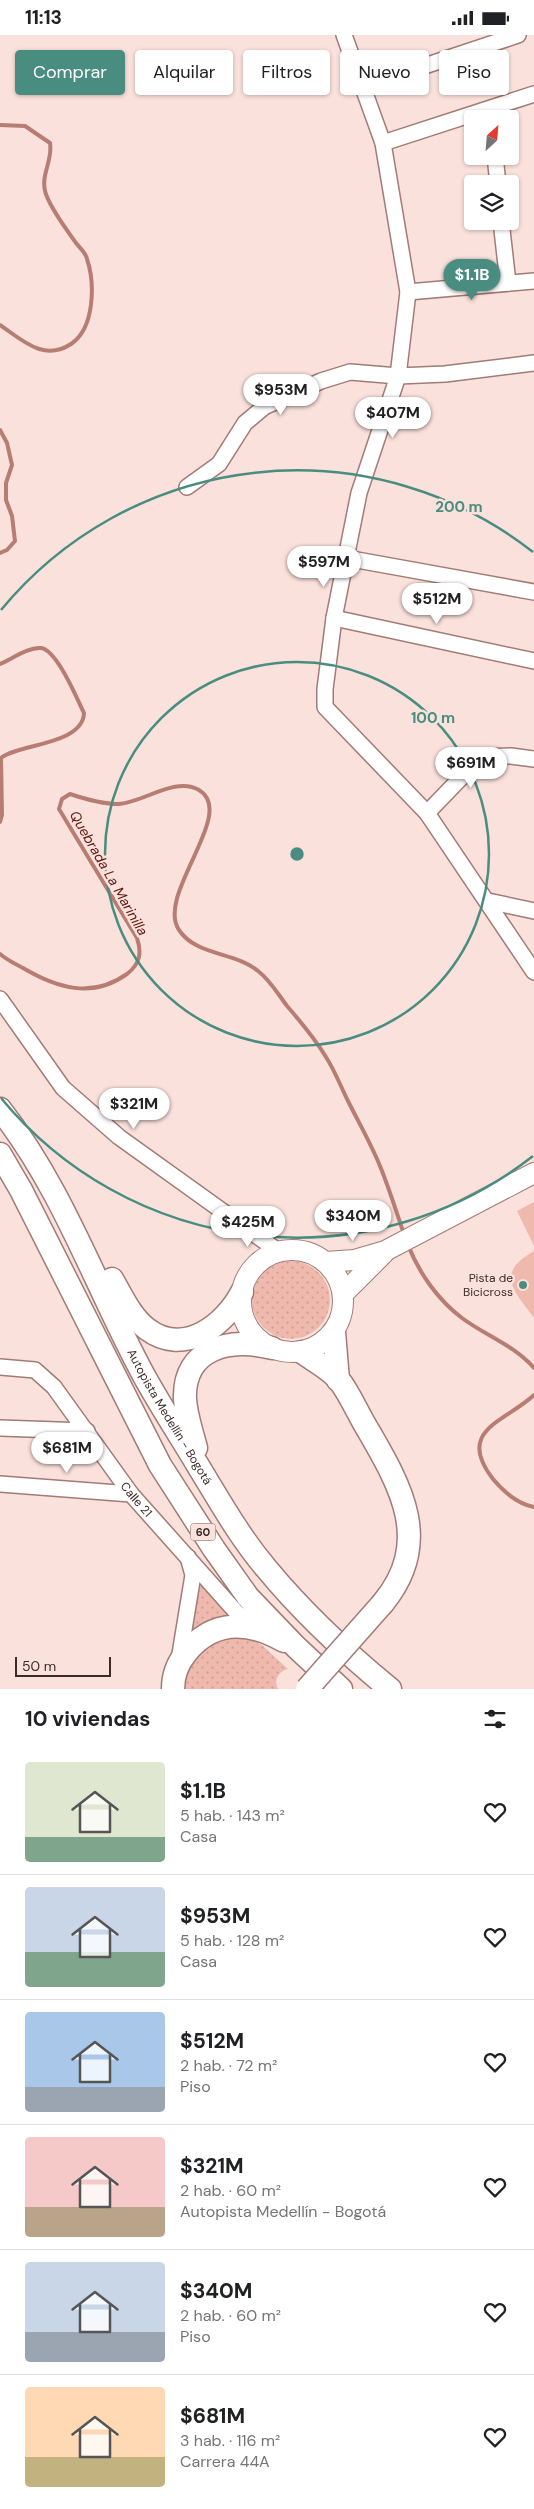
<!DOCTYPE html>
<html lang="es">
<head>
<meta charset="utf-8">
<style>
  body { margin:0; font-family:"DM Sans",sans-serif; background:#f6f6f6; color:#202124; height:100vh; display:flex; flex-direction:column; font-size:19px; white-space:nowrap }
  * { box-sizing:border-box; margin:0 }
  p { font-size:16px; color:#757577 }
  .icon { flex:none; width:28px; height:28px; fill:none; stroke:currentColor; stroke-width:2; stroke-linecap:round; stroke-linejoin:round }
  .map { position:relative; height:1654px; overflow:hidden }
  .side { display:flex; flex-direction:column; background:#fff; flex:1 }
  .side>* { flex:none }
  .banner { position:absolute; left:15px; top:15px; width:505px; height:45px; display:flex; gap:10px }
  .needle { width:32px; rotate:26deg }
  .buttons { position:absolute; left:464px; top:75px; display:grid; gap:10px }
  .buttons a { display:grid; place-items:center; width:55px; height:55px; border-radius:5px; background:#fff; box-shadow:0 1px 4px #0004; font-size:25px }
  .scale { position:absolute; left:15px; bottom:12px; width:96px; box-sizing:border-box; padding-left:5px; border:2px solid #3b2b28; border-top:0; font-size:14px; line-height:18px; white-space:nowrap; color:#3b2b28; -webkit-text-stroke:4px #fbe1dc; paint-order:stroke }
  .price { position:absolute; translate:-50% -42px; padding:0 11px; border-radius:18px; background:#fff; color:#222; font-size:16px; line-height:32px; filter:drop-shadow(0 1px 2px #0008) }
  .price::after { content:''; position:absolute; left:50%; top:30px; width:15px; height:11px; margin-left:-8px; background:inherit; clip-path:polygon(0 0,100% 0,50% 100%) }
  .price.on { background:#498d81; color:#fff }
  ul { padding:0; list-style:none }
  li { display:flex; align-items:center; gap:15px; height:125px; padding:0 25px }
  li+li { border-top:1px solid #e0e0e0 }
  li span { display:grid; place-items:center; flex:none; width:140px; height:100px; border-radius:5px; color:#555 }
  li>.icon { margin-inline-start:auto }
  span .icon { width:60px; height:60px; fill:#fffc; stroke-width:1 }
  li b { font-size:21px }
  h2 { display:flex; justify-content:space-between; align-items:center; height:60px; padding:0 25px; font-size:21px }
  .chip { padding:0 18px; border-radius:5px; background:#fff; box-shadow:0 1px 4px #0004; font-size:18px; line-height:45px }
  .chip.on { background:#498d81; color:#fff }
  .status { display:flex; justify-content:space-between; align-items:center; height:35px; padding:0 25px; background:#fff; direction:ltr }
  .status svg { height:14px; fill:currentColor }
  .map>svg:first-child { display:block }
  .grass { fill:url(#grass-dots) }
  .garden { fill:#efb9ae }
  .lines { fill:none; stroke-linecap:round; stroke-linejoin:round }
  .stream { stroke:#b87d72; stroke-width:4 }
  .minor-casing { stroke:#a27b74; stroke-width:18 }
  .major-casing { stroke:#a27b74; stroke-width:22 }
  .highway-casing { stroke:#a27b74; stroke-width:25 }
  .minor { stroke:#fff; stroke-width:15 }
  .major { stroke:#fff; stroke-width:20 }
  .highway { stroke:#fff; stroke-width:22 }
  .highway-bridge-casing { stroke:#a27b74; stroke-width:25; stroke-linecap:butt }
  .highway-bridge { stroke:#fff; stroke-width:22 }
  .ring { fill:none; stroke:#498d81; stroke-width:2.5 }
  .poi-dot { fill:#498d81; stroke:#fbe1dc; stroke-width:2 }
  .labels { text-anchor:middle; dominant-baseline:central; stroke-width:5; stroke-linejoin:round; paint-order:stroke }
  .shield { fill:#fbe1dc; stroke:#75625e; stroke-width:1 }
  .shield-label { font-size:11px; font-weight:bold; fill:#3b2b28 }
  .poi-label { font-size:12px; fill:#3b2b28; stroke:#fbe1dc; text-anchor:end }
  .street-label { font-size:12px; fill:#3b2b28; stroke:#fbe1dc }
  .water-label { font-size:14px; font-style:italic; fill:#5f170d; stroke:#fbe1dc }
  .centre { fill:#498d81; stroke:#fbe1dc; stroke-width:2.5 }
  .ring-label { font-size:15px; text-anchor:middle; font-weight:bold; fill:#498d81; stroke:#fbe1dc; stroke-width:5; stroke-linejoin:round; paint-order:stroke }
</style>
</head>
<body>
<div class="status"><b>11:13</b><svg viewBox="0 0 49 12"><path d="M0 12V9h3v3zM5 12V6h3v6zM10 12V3h3v9zM15 12V0h3v12zM26 1h20v11H26zM47 4h2v5h-2z"/></svg></div>
<div class="map">
<svg width="534" height="1654" viewBox="0 0 534 1654">
  <defs>
    <pattern id="grass-dots" width="8" height="8" patternUnits="userSpaceOnUse" patternTransform="scale(1.25)"><rect width="8" height="8" fill="#efb9ae"/><path d="M2 2h.1M6 6h.1" fill="none" stroke="#ce9f96" stroke-width="1.8" stroke-linecap="round"/></pattern>
  </defs>
  <rect width="100%" height="100%" fill="#fbe1dc"/>
  <g class="grass">
    <circle cx="291" cy="1265" r="39"/>
    <polygon points="201,1547 232,1581 188,1599"/>
    <path d="M246 1601 263 1611 288 1634C279 1636 273 1645 278 1654H181L187 1629 218 1602Z"/>
  </g>
  <g class="garden">
    <polygon points="534,1167 534,1211 517,1176"/>
    <path d="M534 1216V1283C513 1255 495 1238 534 1216Z"/>
  </g>
  <g class="lines">
    <g class="stream">
      <path d="M0 90 25 91 50 108C53 125 41 139 45 156 49 172 67 195 76 208 80 213 86 218 87 224 95 248 95 293 71 309 44 327 22 305 0 290"/>
      <polyline points="0,395 7,408 12,430 6,448 6,465 12,481 15,506 7,515 0,518"/>
      <path d="M0 629C12 624 28 612 41 613 57 615 77 664 84 678 83 710 17 709 1 723L2 780 0 787"/>
      <path d="M0 919C7 925 15 929 23 933 57 953 92 964 127 939 140 929 142 918 137 903L59 774 62 764 70 759C85 764 103 769 118 769 143 768 175 741 199 755 238 778 155 860 179 895 196 921 236 917 258 936 270 945 278 959 287 971 301 987 315 1004 326 1022 335 1036 341 1052 348 1066 359 1088 371 1109 380 1131 389 1153 396 1176 404 1199"/>
      <path d="M408 1210C419 1238 438 1265 462 1283 486 1301 514 1310 534 1333"/>
      <path d="M534 1360C505 1387 455 1395 493 1444 503 1456 518 1469 534 1472"/>
    </g>
    <defs>
      <g id="minor">
        <polyline points="344,0 383,108 408,257 398,341 445,339 534,328"/>
        <polyline points="364,51 518,0"/>
        <polyline points="383,108 534,59"/>
        <polyline points="495,121 498,149"/>
        <polyline points="501,186 508,248"/>
        <polyline points="408,257 534,246"/>
        <polyline points="187,452 219,429 245,388 264,372 321,346 350,337 398,341 359,458 334,583 325,654 325,672 427,778 534,937"/>
        <polyline points="346,523 534,557"/>
        <polyline points="334,583 534,626"/>
        <polyline points="427,778 481,722 511,721 534,724"/>
        <polyline points="488,866 534,876"/>
        <polyline points="0,964 63,1053 119,1102 278,1216"/>
        <path id="s1" d="M0 1332 35 1335 54 1352 131 1459 237 1578 259 1591"/>
        <polyline points="0,1393 87,1396"/>
        <polyline points="0,1449 131,1459"/>
        <polyline points="179,1625 193,1540 188,1522"/>
      </g>
      <g id="major">
        <circle cx="292" cy="1266" r="51"/>
        <polyline points="326,1227 354,1225 385,1216 534,1138"/>
        <polyline points="344,1258 384,1218"/>
      </g>
      <g id="highway">
        <path id="s2" d="M0 1074C63 1154 95 1250 143 1339 160 1370 179 1399 197 1429 219 1465 239 1501 266 1533 303 1578 345 1617 390 1654"/>
        <polyline points="0,1119 21,1155 160,1430 214,1514 248,1562 296,1612 341,1654"/>
        <path d="M112 1244C122 1261 131 1282 147 1294 184 1322 225 1290 242 1257"/>
        <polyline points="334,1297 338,1345"/>
        <path d="M302 1317C314 1326 330 1334 339 1345 350 1359 358 1379 368 1395 401 1452 433 1507 383 1568"/>
        <path d="M196 1413C192 1397 186 1381 185 1364 183 1312 232 1302 272 1313"/>
        <path d="M173 1654C173 1640 177 1629 186 1618 213 1584 249 1586 284 1606"/>
      </g>
    </defs>
    <use href="#minor" class="minor-casing"/>
    <use href="#major" class="major-casing"/>
    <use href="#highway" class="highway-casing"/>
    <use href="#minor" class="minor"/>
    <use href="#major" class="major"/>
    <use href="#highway" class="highway"/>
    <defs>
      <polyline id="highway-bridge" points="307,1654 383,1568"/>
    </defs>
    <use href="#highway-bridge" class="highway-bridge-casing"/>
    <use href="#highway-bridge" class="highway-bridge"/>
  </g>
  <g class="ring">
    <circle cx="297" cy="819" r="192"/>
    <path d="M533 1121A383 383 0 0 1 1 1063M1 575A383 383 0 0 1 533 517"/>
  </g>
  <circle class="poi-dot" cx="523" cy="1250" r="5"/>
  <g class="labels">
    <rect class="shield" x="190.5" y="1488.5" width="25" height="17" rx="4"/>
    <g class="shield-label">
      <text x="203" y="1497">60</text>
    </g>
    <g class="poi-label">
      <text x="513" y="1243">Pista de<tspan x="513" dy="14">Bicicross</tspan></text>
    </g>
    <g class="street-label">
      <text stroke="none"><textPath href="#s2" startOffset="352">Autopista Medellín - Bogotá</textPath></text>
      <text stroke="none"><textPath href="#s1" startOffset="200">Calle 21</textPath></text>
    </g>
    <g class="water-label">
      <text transform="translate(109 838) rotate(60)">Quebrada La Marinilla</text>
    </g>
  </g>
  <circle cx="297" cy="819" r="8" class="centre"/>
  <g class="ring-label">
    <text x="459" y="477">200 m</text>
    <text x="433" y="688">100 m</text>
  </g>
</svg>
<div class="buttons">
<a><svg class="needle" viewBox="-14 -14 28 28"><path d="M0-13l5 13h-10z" fill="#e53935"/><path d="M0 13l5-13h-10z" fill="#757577"/></svg></a>
<a><svg class="icon" aria-label="layers" viewBox="0 0 24 24"><path d="M12 4l9 5-9 5-9-5zM3 14l9 5 9-5"/></svg></a>
</div>
<div class="scale">50 m</div>
<b class="price on" style="left:472px;top:266px">$1.1B</b>
<b class="price" style="left:281px;top:381px">$953M</b>
<b class="price" style="left:393px;top:404px">$407M</b>
<b class="price" style="left:324px;top:553px">$597M</b>
<b class="price" style="left:437px;top:590px">$512M</b>
<b class="price" style="left:471px;top:754px">$691M</b>
<b class="price" style="left:134px;top:1095px">$321M</b>
<b class="price" style="left:353px;top:1207px">$340M</b>
<b class="price" style="left:248px;top:1213px">$425M</b>
<b class="price" style="left:67px;top:1439px">$681M</b>
<div class="banner">
<a class="chip on">Comprar</a>
<a class="chip">Alquilar</a>
<a class="chip">Filtros</a>
<a class="chip">Nuevo</a>
<a class="chip">Piso</a>
</div>
</div>
<section class="side">
<h2>10 viviendas<svg class="icon" aria-label="filters" viewBox="0 0 24 24"><path d="M4 7h16M4 17h16"/><circle cx="9" cy="7" r="2"/><circle cx="15" cy="17" r="2"/></svg></h2>
<ul>
<li><span style="background:linear-gradient(#dfe7d0 75%,#7fa58c 0)"><svg class="icon" aria-label="home" viewBox="0 0 24 24"><path d="M3 11l9-7 9 7M6 9v11h12V9"/></svg></span><div><b>$1.1B</b><p>5 hab. · 143 m²</p><p>Casa</p></div><svg class="icon" aria-label="heart" viewBox="0 0 24 24"><path d="M12 20l-8-8c-3-5 5-10 8-4 3-6 11-1 8 4z"/></svg></li>
<li><span style="background:linear-gradient(#c9d6e8 65%,#7fa58c 0)"><svg class="icon" aria-label="home" viewBox="0 0 24 24"><path d="M3 11l9-7 9 7M6 9v11h12V9"/></svg></span><div><b>$953M</b><p>5 hab. · 128 m²</p><p>Casa</p></div><svg class="icon" aria-label="heart" viewBox="0 0 24 24"><path d="M12 20l-8-8c-3-5 5-10 8-4 3-6 11-1 8 4z"/></svg></li>
<li><span style="background:linear-gradient(#a9c7e8 75%,#9aa5b1 0)"><svg class="icon" aria-label="home" viewBox="0 0 24 24"><path d="M3 11l9-7 9 7M6 9v11h12V9"/></svg></span><div><b>$512M</b><p>2 hab. · 72 m²</p><p>Piso</p></div><svg class="icon" aria-label="heart" viewBox="0 0 24 24"><path d="M12 20l-8-8c-3-5 5-10 8-4 3-6 11-1 8 4z"/></svg></li>
<li><span style="background:linear-gradient(#f6c9c9 70%,#b9a48a 0)"><svg class="icon" aria-label="home" viewBox="0 0 24 24"><path d="M3 11l9-7 9 7M6 9v11h12V9"/></svg></span><div><b>$321M</b><p>2 hab. · 60 m²</p><p>Autopista Medellín - Bogotá</p></div><svg class="icon" aria-label="heart" viewBox="0 0 24 24"><path d="M12 20l-8-8c-3-5 5-10 8-4 3-6 11-1 8 4z"/></svg></li>
<li><span style="background:linear-gradient(#c9d6e8 70%,#9aa5b1 0)"><svg class="icon" aria-label="home" viewBox="0 0 24 24"><path d="M3 11l9-7 9 7M6 9v11h12V9"/></svg></span><div><b>$340M</b><p>2 hab. · 60 m²</p><p>Piso</p></div><svg class="icon" aria-label="heart" viewBox="0 0 24 24"><path d="M12 20l-8-8c-3-5 5-10 8-4 3-6 11-1 8 4z"/></svg></li>
<li><span style="background:linear-gradient(#ffd9b3 70%,#c2b280 0)"><svg class="icon" aria-label="home" viewBox="0 0 24 24"><path d="M3 11l9-7 9 7M6 9v11h12V9"/></svg></span><div><b>$681M</b><p>3 hab. · 116 m²</p><p>Carrera 44A</p></div><svg class="icon" aria-label="heart" viewBox="0 0 24 24"><path d="M12 20l-8-8c-3-5 5-10 8-4 3-6 11-1 8 4z"/></svg></li>
</ul>
</section>
</body>
</html>
